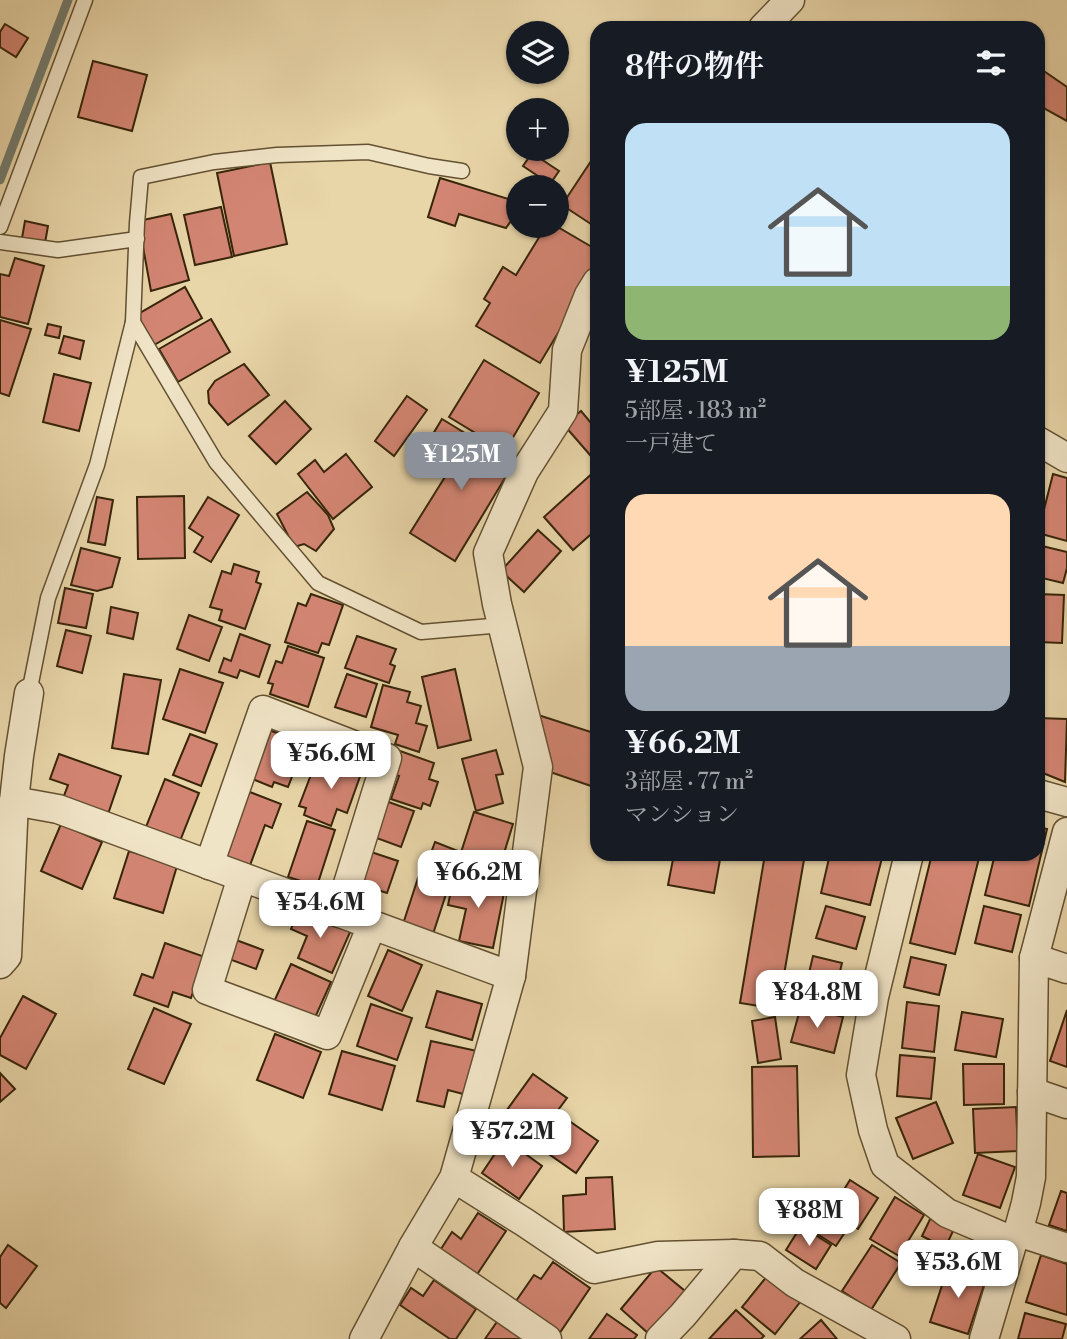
<!DOCTYPE html>
<html lang="ja">
<head>
<meta charset="utf-8">
<style>
  body { margin:0; font-family:"Libre Bodoni","Noto Serif JP",serif; background:#20242c; color:#f1f3f6; height:100vh; display:flex; flex-direction:column; font-size:26px; white-space:nowrap }
  * { box-sizing:border-box; margin:0 }
  p { font-size:23px; color:#9ea1a6 }
  .icon { flex:none; width:38px; height:38px; fill:none; stroke:currentColor; stroke-width:2; stroke-linecap:round; stroke-linejoin:round }
  .map { position:relative; flex:1; overflow:hidden }
  .drawer { position:absolute; left:590px; top:21px; width:455px; height:840px; display:flex; flex-direction:column; background:#171b24; border-radius:21px; box-shadow:0 2px 5px #0004 }
  .drawer>* { flex:none }
  .fabs { position:absolute; left:506px; top:21px; display:grid; gap:14px }
  .fabs a { display:grid; place-items:center; width:63px; height:63px; border-radius:50%; background:#171b24; box-shadow:0 2px 5px #0004; font-size:35px }
  .price { position:absolute; translate:-50% -60px; padding:0 16px; border-radius:14px; background:#fff; color:#222; font-size:23px; line-height:46px; filter:drop-shadow(0 2px 4px #0008) }
  .price::after { content:''; position:absolute; left:50%; top:42px; width:21px; height:16px; margin-left:-10px; background:inherit; clip-path:polygon(0 0,100% 0,50% 100%) }
  .price.selected { background:#8c9099; color:#fff }
  ul { padding:0; list-style:none }
  li { display:grid; align-content:center; gap:14px; height:371px; padding:0 35px }
  li span { display:grid; place-items:center; height:217px; border-radius:21px; color:#555 }
  li>.icon { margin-inline-start:auto }
  span .icon { width:126px; height:126px; fill:#fffc; stroke-width:1 }
  li b { font-size:30px }
  h2 { display:flex; justify-content:space-between; align-items:center; height:84px; padding:0 35px; font-size:30px }
  .map>svg:first-child { display:block }
  .lines { fill:none; stroke-linecap:round; stroke-linejoin:round }
  .stream { stroke:#737c6f; stroke-width:9 }
  .building { fill:#d38573; stroke:#37250a; stroke-width:2 }
  .service-casing { stroke:#635132; stroke-width:17 }
  .minor-casing { stroke:#635132; stroke-width:31 }
  .service { stroke:#f0e4c6; stroke-width:14 }
  .minor { stroke:#f0e4c6; stroke-width:28 }
</style>
</head>
<body>
<div class="map">
<svg width="1067" height="1339" viewBox="0 0 1067 1339">
  <rect width="100%" height="100%" fill="#e8d5a8"/>
  <filter id="stains"><feTurbulence type="fractalNoise" baseFrequency=".00286" numOctaves="4"/><feColorMatrix values="0 0 0 0 .2 0 0 0 0 .09 0 0 0 0 .02 0 0 0 .5 -.17"/></filter>
  <radialGradient id="worn" r=".72"><stop offset=".6" stop-color="#630" stop-opacity="0"/><stop offset="1" stop-color="#630" stop-opacity=".3"/></radialGradient>
  <g class="lines">
    <polyline class="stream" points="0,180 68,0"/>
  </g>
  <g class="building">
    <polygon points="5,24 28,38 16,57 0,47 0,32"/>
    <polygon points="93,61 147,75 132,131 78,117"/>
    <polygon points="1038,67 1067,87 1067,121 1038,105"/>
    <polygon points="597,152 597,228 562,205"/>
    <polygon points="532,153 559,171 550,184 523,166"/>
    <polygon points="270,162 287,244 234,256 217,173"/>
    <polygon points="440,178 518,202 518,211 506,228 459,214 455,226 428,217"/>
    <polygon points="221,207 232,257 195,265 184,215"/>
    <polygon points="171,214 189,280 151,291 143,247 143,220"/>
    <polygon points="25,221 48,226 45,243 22,238"/>
    <polygon points="546,226 556,226 597,250 597,268 540,363 476,326 490,303 484,299 503,267 516,275"/>
    <polygon points="15,258 44,266 28,324 0,317 0,274 9,276"/>
    <polygon points="185,287 202,318 154,345 139,319 140,313"/>
    <polygon points="211,319 230,352 178,382 159,349"/>
    <polygon points="0,320 31,329 9,396 0,393"/>
    <polygon points="48,324 61,327 59,338 45,335"/>
    <polygon points="64,336 84,341 80,359 59,353"/>
    <polygon points="484,360 539,393 505,451 449,417"/>
    <polygon points="244,364 269,395 228,425 209,403 208,391 215,381"/>
    <polygon points="54,374 91,383 79,431 43,422"/>
    <polygon points="407,396 427,410 394,456 375,441"/>
    <polygon points="285,401 311,429 276,464 249,436"/>
    <polygon points="581,411 597,430 597,463 564,425"/>
    <polygon points="442,419 514,463 455,561 410,533 458,456 430,439"/>
    <polygon points="346,454 372,487 333,519 298,474 315,460 324,472"/>
    <polygon points="596,470 597,529 573,550 544,517"/>
    <polygon points="1053,474 1067,478 1067,541 1038,533"/>
    <polygon points="307,492 328,515 334,529 316,551 304,544 294,547 277,514"/>
    <polygon points="184,496 185,558 138,559 137,497"/>
    <polygon points="97,497 113,500 105,545 88,542"/>
    <polygon points="208,497 239,515 211,562 194,552 203,537 189,528"/>
    <polygon points="538,530 561,551 524,592 501,571"/>
    <polygon points="1038,545 1067,552 1067,568 1063,583 1038,577"/>
    <polygon points="81,548 120,558 112,587 97,591 71,585"/>
    <polygon points="234,564 259,572 256,582 261,584 245,629 219,620 222,610 210,607 222,571 231,574"/>
    <polygon points="65,588 93,594 86,628 58,623"/>
    <polygon points="311,594 343,605 329,645 322,643 318,653 285,642 298,603 306,606"/>
    <polygon points="1038,594 1064,595 1062,643 1038,642"/>
    <polygon points="111,607 138,613 133,639 107,633"/>
    <polygon points="189,615 222,627 209,661 177,649"/>
    <polygon points="66,630 91,636 82,673 57,666"/>
    <polygon points="240,634 270,645 259,677 240,670 237,678 219,672 224,658 231,661"/>
    <polygon points="357,636 396,649 390,664 395,666 389,683 345,668"/>
    <polygon points="288,646 324,658 308,707 270,694 273,684 268,683 276,661 282,663"/>
    <polygon points="180,669 223,683 205,733 163,719"/>
    <polygon points="455,669 471,740 438,748 422,677"/>
    <polygon points="124,674 161,680 148,754 112,748"/>
    <polygon points="347,674 377,684 366,717 335,707"/>
    <polygon points="383,685 410,692 407,702 421,706 416,723 427,726 419,752 395,744 398,735 371,727"/>
    <polygon points="532,713 597,734 597,788 550,772"/>
    <polygon points="1038,718 1067,719 1065,782 1038,771"/>
    <polygon points="269,730 293,739 290,746 302,751 288,787 274,782 272,787 250,778"/>
    <polygon points="190,734 217,744 201,786 173,775"/>
    <polygon points="496,750 503,774 496,775 503,803 476,811 462,759"/>
    <polygon points="400,751 434,763 429,779 438,782 430,806 423,803 421,809 391,799 399,776 392,774"/>
    <polygon points="59,754 121,776 107,817 62,801 68,785 50,779"/>
    <polygon points="332,757 363,768 347,813 337,809 331,826 304,815 306,808 299,806 314,767 327,771"/>
    <polygon points="165,779 199,793 180,841 146,827"/>
    <polygon points="242,789 281,804 272,828 265,825 249,868 216,855"/>
    <polygon points="383,800 414,811 401,847 371,836"/>
    <polygon points="474,812 513,824 497,876 483,872 481,879 455,871"/>
    <polygon points="307,821 335,830 317,886 288,877"/>
    <polygon points="61,824 102,842 82,889 41,871"/>
    <polygon points="1038,827 1047,829 1029,906 985,895 995,854 1038,854"/>
    <polygon points="435,842 458,851 451,872 427,864"/>
    <polygon points="365,850 398,861 387,893 353,882"/>
    <polygon points="129,851 177,866 163,913 114,898"/>
    <polygon points="674,854 721,854 714,893 668,885"/>
    <polygon points="765,854 805,854 778,1009 740,1003"/>
    <polygon points="830,854 883,854 870,905 821,893"/>
    <polygon points="932,854 980,854 955,954 910,943"/>
    <polygon points="454,877 505,888 493,948 459,941 466,909 448,905"/>
    <polygon points="418,878 448,888 433,934 403,924"/>
    <polygon points="826,906 865,917 856,949 816,938"/>
    <polygon points="984,906 1021,915 1012,952 975,943"/>
    <polygon points="300,908 351,930 332,973 298,958 307,936 291,929"/>
    <polygon points="236,940 263,950 256,969 229,959"/>
    <polygon points="165,943 205,957 191,998 173,992 168,1007 134,995 142,974 153,978"/>
    <polygon points="388,950 422,965 402,1011 368,996"/>
    <polygon points="813,956 842,963 833,1001 804,994"/>
    <polygon points="911,957 946,965 939,995 904,987"/>
    <polygon points="291,964 331,982 313,1022 273,1004"/>
    <polygon points="437,991 482,1004 472,1040 426,1027"/>
    <polygon points="23,996 56,1014 26,1069 0,1055 0,1038"/>
    <polygon points="907,1002 939,1006 934,1052 902,1048"/>
    <polygon points="371,1004 412,1018 397,1060 357,1046"/>
    <polygon points="801,1006 843,1017 834,1053 791,1042"/>
    <polygon points="154,1008 191,1024 164,1084 128,1069"/>
    <polygon points="1067,1010 1067,1067 1050,1061"/>
    <polygon points="962,1012 1003,1019 996,1057 955,1050"/>
    <polygon points="775,1017 781,1059 758,1063 752,1021"/>
    <polygon points="275,1034 321,1052 303,1098 257,1080"/>
    <polygon points="431,1041 477,1051 467,1095 448,1090 444,1107 417,1101"/>
    <polygon points="342,1051 395,1066 382,1110 329,1094"/>
    <polygon points="900,1055 935,1058 931,1099 897,1096"/>
    <polygon points="963,1064 1004,1064 1004,1104 964,1105"/>
    <polygon points="797,1066 799,1156 753,1157 752,1067"/>
    <polygon points="0,1073 15,1089 0,1102"/>
    <polygon points="533,1074 567,1098 529,1149 496,1125"/>
    <polygon points="936,1102 953,1143 913,1159 896,1118"/>
    <polygon points="1016,1107 1018,1151 975,1153 973,1109"/>
    <polygon points="565,1118 598,1141 576,1173 543,1150"/>
    <polygon points="505,1139 542,1166 519,1199 482,1173"/>
    <polygon points="978,1154 1015,1167 1000,1208 963,1195"/>
    <polygon points="612,1177 615,1229 564,1232 563,1196 586,1194 586,1178"/>
    <polygon points="850,1180 878,1198 858,1229 830,1212"/>
    <polygon points="1061,1191 1067,1193 1067,1231 1049,1225"/>
    <polygon points="895,1197 924,1215 899,1256 870,1239"/>
    <polygon points="819,1207 849,1226 836,1246 806,1227"/>
    <polygon points="478,1213 506,1231 476,1276 439,1252 452,1232 461,1239"/>
    <polygon points="932,1215 955,1227 945,1248 922,1236"/>
    <polygon points="801,1226 831,1245 816,1269 786,1250"/>
    <polygon points="8,1245 37,1266 6,1308 0,1303 0,1257"/>
    <polygon points="872,1245 901,1263 871,1310 842,1291"/>
    <polygon points="1041,1255 1067,1264 1067,1315 1026,1302"/>
    <polygon points="553,1262 590,1288 559,1334 514,1304 534,1275 541,1279"/>
    <polygon points="656,1267 685,1291 649,1334 621,1309"/>
    <polygon points="948,1267 986,1279 968,1334 930,1322"/>
    <polygon points="768,1275 801,1301 775,1334 742,1307"/>
    <polygon points="434,1280 476,1309 456,1339 450,1339 400,1305 411,1288 423,1296"/>
    <polygon points="736,1310 764,1336 761,1339 709,1339"/>
    <polygon points="1025,1313 1066,1324 1062,1339 1018,1339"/>
    <polygon points="607,1314 637,1335 634,1339 589,1339"/>
    <polygon points="501,1316 533,1339 485,1339"/>
    <polygon points="821,1320 837,1339 800,1339"/>
  </g>
  <g class="lines">
    <defs>
      <g id="service">
        <polyline points="0,227 85,0"/>
        <polyline points="0,242 58,250 137,239"/>
        <polyline points="133,322 216,462 318,583 421,632 503,625"/>
        <polyline points="29,693 48,598 97,465 133,322 137,223 141,177 214,162 277,155 368,152 429,166 462,171"/>
      </g>
      <g id="minor">
        <polyline points="763,28 790,0"/>
        <polyline points="1038,441 1067,458"/>
        <polyline points="29,693 19,756 14,801 58,809 511,976"/>
        <polyline points="1038,794 1067,802"/>
        <polyline points="909,854 874,997 861,1075 873,1130 885,1165 947,1213 1013,1241"/>
        <polyline points="209,865 263,710 387,758 339,913"/>
        <polyline points="242,877 207,990 327,1035 372,925"/>
        <polyline points="1034,958 1067,969"/>
        <polyline points="0,964 7,956 14,801"/>
        <polyline points="1032,1092 1067,1104"/>
        <polyline points="454,1178 524,1222 594,1269 658,1256 734,1254 760,1256 795,1283 896,1339"/>
        <polyline points="1018,1232 1067,1248"/>
        <polyline points="413,1247 547,1339"/>
        <polyline points="364,1339 413,1247 454,1178 511,976 538,767 497,604 488,553 524,472 563,411 567,350 589,295 597,282"/>
        <polyline points="660,1339 683,1315 734,1254"/>
        <polyline points="984,1339 1013,1241 1018,1232 1026,1203 1031,1177 1034,958 1067,832"/>
      </g>
    </defs>
    <use href="#service" class="service-casing"/>
    <use href="#minor" class="minor-casing"/>
    <use href="#service" class="service"/>
    <use href="#minor" class="minor"/>
  </g>
  <rect width="100%" height="100%" filter="url(#stains)"/>
  <rect width="100%" height="100%" fill="url(#worn)"/>
</svg>
<div class="fabs">
<a><svg class="icon" aria-label="layers" viewBox="0 0 24 24"><path d="M12 4l9 5-9 5-9-5zM3 14l9 5 9-5"/></svg></a>
<a>+</a>
<a>−</a>
</div>
<b class="price selected" style="left:461px;top:492px">¥125M</b>
<b class="price" style="left:331px;top:791px">¥56.6M</b>
<b class="price" style="left:478px;top:910px">¥66.2M</b>
<b class="price" style="left:320px;top:940px">¥54.6M</b>
<b class="price" style="left:817px;top:1030px">¥84.8M</b>
<b class="price" style="left:512px;top:1169px">¥57.2M</b>
<b class="price" style="left:809px;top:1248px">¥88M</b>
<b class="price" style="left:958px;top:1300px">¥53.6M</b>
<section class="drawer">
<h2>8件の物件<svg class="icon" aria-label="filters" viewBox="0 0 24 24"><path d="M4 7h16M4 17h16"/><circle cx="9" cy="7" r="2"/><circle cx="15" cy="17" r="2"/></svg></h2>
<ul>
<li><span style="background:linear-gradient(#bfe0f5 75%,#8fb573 0)"><svg class="icon" aria-label="home" viewBox="0 0 24 24"><path d="M3 11l9-7 9 7M6 9v11h12V9"/></svg></span><div><b>¥125M</b><p>5部屋 · 183 m²</p><p>一戸建て</p></div></li>
<li><span style="background:linear-gradient(#ffd9b3 70%,#9aa5b1 0)"><svg class="icon" aria-label="home" viewBox="0 0 24 24"><path d="M3 11l9-7 9 7M6 9v11h12V9"/></svg></span><div><b>¥66.2M</b><p>3部屋 · 77 m²</p><p>マンション</p></div></li>
</ul>
</section>
</div>
</body>
</html>
